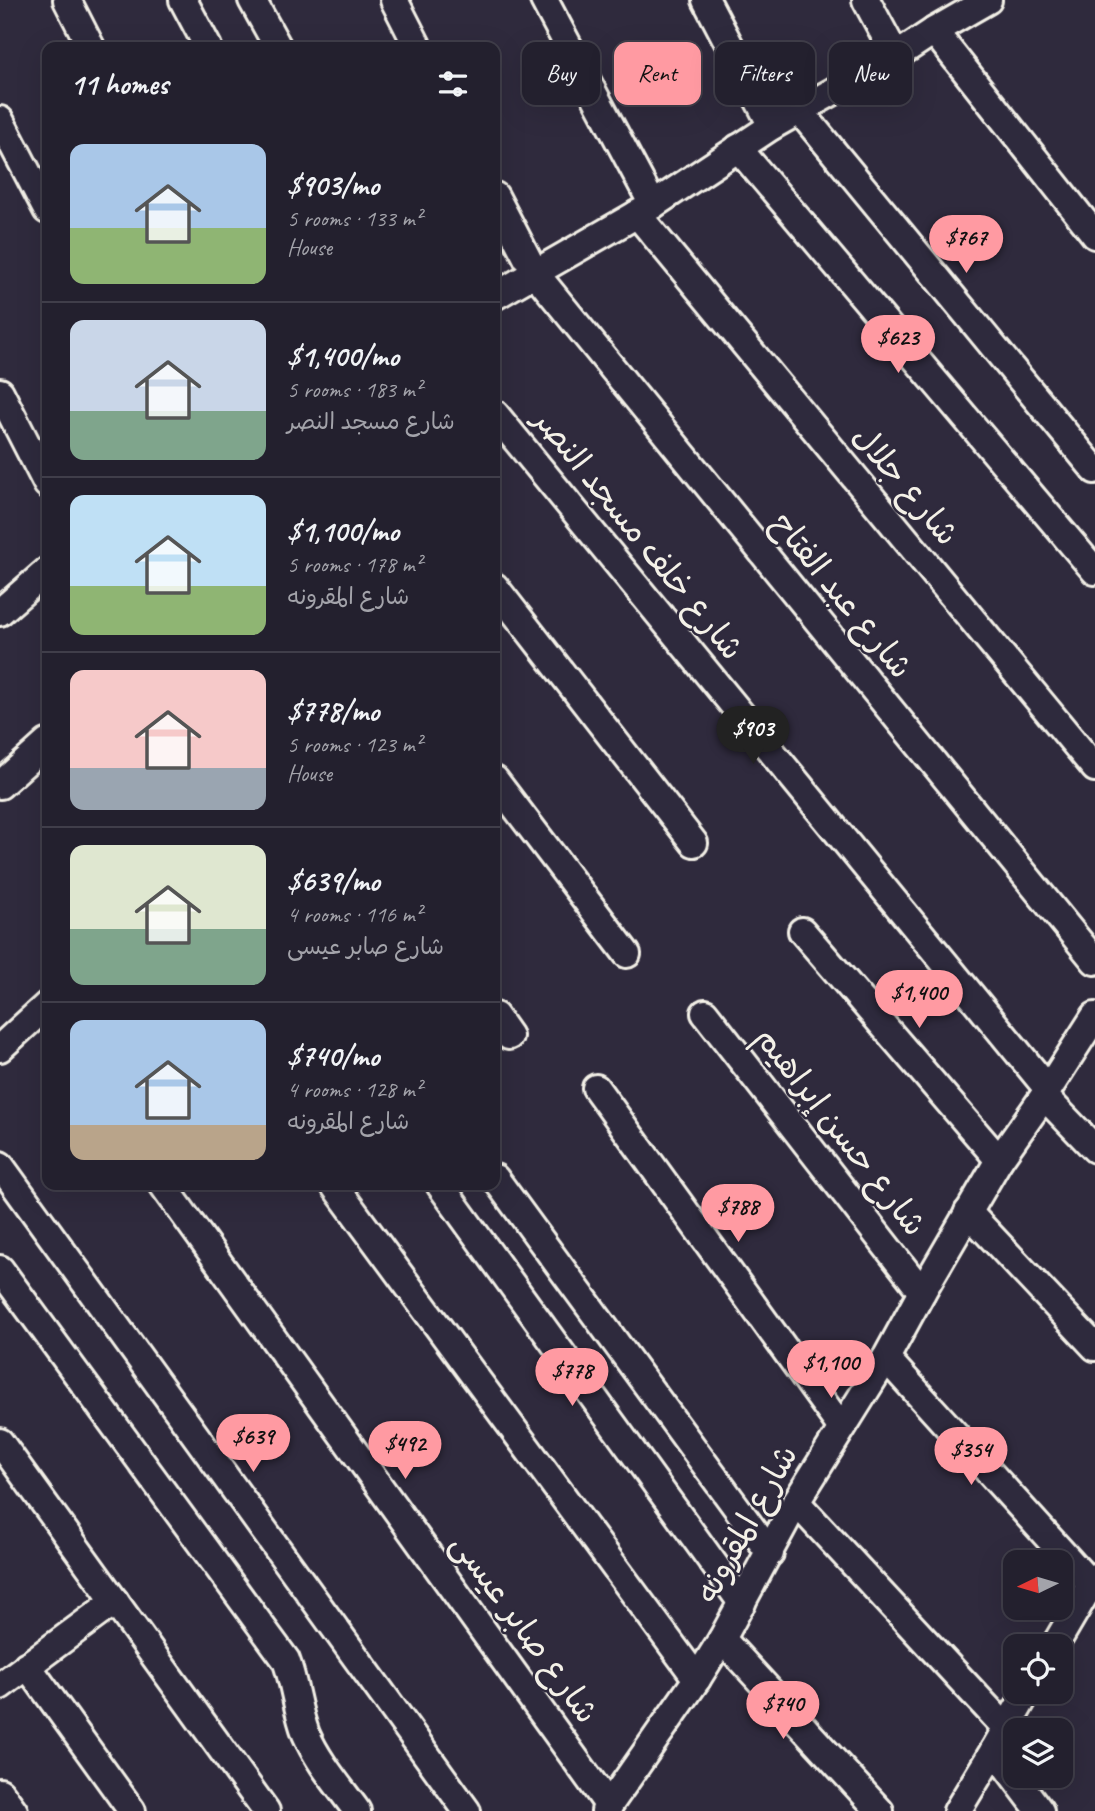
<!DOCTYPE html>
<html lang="en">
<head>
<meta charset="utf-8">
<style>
  body { margin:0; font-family:Caveat,"Playpen Sans Arabic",sans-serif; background:#2f2d3a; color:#f1f3f6; height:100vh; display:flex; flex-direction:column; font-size:26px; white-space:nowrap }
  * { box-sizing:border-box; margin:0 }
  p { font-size:23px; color:#a3a3aa }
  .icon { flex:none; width:38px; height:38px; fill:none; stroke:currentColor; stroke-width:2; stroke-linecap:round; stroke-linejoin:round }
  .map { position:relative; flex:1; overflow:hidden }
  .details { position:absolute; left:42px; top:42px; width:458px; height:1148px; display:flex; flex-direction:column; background:#23202e; border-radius:14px; box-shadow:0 7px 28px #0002,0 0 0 2px #403e4a }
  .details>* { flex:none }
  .hud { position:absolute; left:522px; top:42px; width:467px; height:63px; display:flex; gap:14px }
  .needle { width:46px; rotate:265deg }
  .controls { position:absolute; left:1003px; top:1550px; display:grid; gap:14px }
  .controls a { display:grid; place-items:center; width:70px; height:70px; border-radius:14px; background:#23202e; box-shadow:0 7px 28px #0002,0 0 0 2px #403e4a; font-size:35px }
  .price { position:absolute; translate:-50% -60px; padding:0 16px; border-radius:24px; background:#ff9aa2; color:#111; font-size:23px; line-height:46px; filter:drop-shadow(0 2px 4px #0008) }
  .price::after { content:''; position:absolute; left:50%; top:42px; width:21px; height:16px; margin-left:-10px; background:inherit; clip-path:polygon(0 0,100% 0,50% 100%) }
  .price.on { background:#222; color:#fff }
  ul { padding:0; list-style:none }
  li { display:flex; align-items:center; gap:21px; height:175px; padding:0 28px }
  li+li { border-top:2px solid #403e4a }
  li span { display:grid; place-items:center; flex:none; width:196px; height:140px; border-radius:14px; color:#555 }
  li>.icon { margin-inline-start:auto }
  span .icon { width:84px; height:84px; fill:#fffc; stroke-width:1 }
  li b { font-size:30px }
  h2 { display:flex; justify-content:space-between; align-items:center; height:84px; padding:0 28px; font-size:30px }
  .chip { padding:0 24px; border-radius:14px; background:#23202e; box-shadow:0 7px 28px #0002,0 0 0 2px #403e4a; font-size:24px; line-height:63px }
  .chip.on { background:#ff9aa2; color:#111 }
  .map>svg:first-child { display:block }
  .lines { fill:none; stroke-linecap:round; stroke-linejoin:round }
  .minor-casing { stroke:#f4f1e8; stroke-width:32 }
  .minor { stroke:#2f2a3d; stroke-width:26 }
  .labels { text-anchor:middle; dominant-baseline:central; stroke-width:5; stroke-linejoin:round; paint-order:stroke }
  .street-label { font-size:33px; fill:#f4f1e8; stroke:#2f2a3d }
</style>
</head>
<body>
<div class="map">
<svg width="1095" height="1811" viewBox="0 0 1095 1811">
  <rect width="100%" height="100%" fill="#2f2a3d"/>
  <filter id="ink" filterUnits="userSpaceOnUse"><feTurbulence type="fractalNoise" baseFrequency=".0143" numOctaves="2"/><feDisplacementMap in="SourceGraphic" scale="14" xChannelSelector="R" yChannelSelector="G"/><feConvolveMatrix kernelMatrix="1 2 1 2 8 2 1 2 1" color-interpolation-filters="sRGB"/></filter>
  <g filter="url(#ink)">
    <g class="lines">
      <defs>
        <g id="minor">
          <polyline points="67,0 91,47"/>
          <polyline points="183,0 208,47"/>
          <polyline points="252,0 278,47"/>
          <polyline points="394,0 418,47"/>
          <polyline points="544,0 653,205"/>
          <polyline points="706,0 772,126"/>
          <polyline points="866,0 896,56"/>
          <polyline points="934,31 1095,235"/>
          <polyline points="799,110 1095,470"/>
          <polyline points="0,120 47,210"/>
          <polyline points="738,148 1095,571"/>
          <polyline points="495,196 535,273 1095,961"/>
          <polyline points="637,214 1095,768"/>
          <polyline points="495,296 653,205 772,126 896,56 934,31 988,0"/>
          <polyline points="0,392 47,484"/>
          <polyline points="495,414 1048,1089"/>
          <polyline points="495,587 694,843"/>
          <polyline points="0,612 47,571"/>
          <polyline points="495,780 627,954"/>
          <polyline points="0,785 47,743"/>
          <polyline points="802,931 999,1160"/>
          <polyline points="705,1013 922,1292"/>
          <polyline points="495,1016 509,1036"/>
          <polyline points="0,1048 47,1005"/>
          <polyline points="596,1088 841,1427"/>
          <polyline points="1044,1096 1095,1149"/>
          <polyline points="0,1165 467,1811"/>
          <polyline points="495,1178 770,1553"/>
          <polyline points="163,1185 609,1806"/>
          <polyline points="334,1185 697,1679"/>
          <polyline points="440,1185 742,1603"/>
          <polyline points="968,1212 1095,1347"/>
          <path d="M0 1269 286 1660C295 1684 297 1711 306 1734 318 1762 339 1786 357 1811"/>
          <polyline points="886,1358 1095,1589"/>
          <polyline points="0,1442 266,1811"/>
          <polyline points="796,1502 1006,1728"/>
          <polyline points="722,1639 880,1811"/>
          <polyline points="1054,1647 1095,1577"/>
          <polyline points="27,1665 132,1811"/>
          <polyline points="0,1686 115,1601"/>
          <polyline points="994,1750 1040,1811"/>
          <polyline points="0,1792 14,1811"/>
          <polyline points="605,1811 697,1679 722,1639 796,1502 886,1358 922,1292 999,1160 1044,1096 1095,1016"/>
          <polyline points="957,1811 994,1750 1027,1692"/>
        </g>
      </defs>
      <use href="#minor" class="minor-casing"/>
      <use href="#minor" class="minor"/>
    </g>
  </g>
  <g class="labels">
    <g class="street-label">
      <text transform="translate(906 485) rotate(50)">شارع جلال</text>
      <text transform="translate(639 534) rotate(51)">شارع خلف مسجد النصر</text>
      <text transform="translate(842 595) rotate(51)">شارع عبد الفتاح</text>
      <text transform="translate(841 1131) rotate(52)">شارع حسن إبراهيم</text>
      <text transform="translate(746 1524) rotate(-61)">شارع المقرونه</text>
      <text transform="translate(525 1628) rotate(54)">شارع صابر عيسى</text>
    </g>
  </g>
</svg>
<div class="controls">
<a><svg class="needle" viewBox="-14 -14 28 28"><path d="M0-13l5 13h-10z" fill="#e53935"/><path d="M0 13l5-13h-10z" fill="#a3a3aa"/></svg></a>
<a><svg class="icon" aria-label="locate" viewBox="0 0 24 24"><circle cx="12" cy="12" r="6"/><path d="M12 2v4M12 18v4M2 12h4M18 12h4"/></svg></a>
<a><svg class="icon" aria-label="layers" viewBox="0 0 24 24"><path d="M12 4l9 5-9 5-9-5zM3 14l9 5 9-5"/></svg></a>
</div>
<b class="price" style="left:966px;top:275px">$767</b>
<b class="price" style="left:898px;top:375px">$623</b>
<b class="price on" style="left:753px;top:766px">$903</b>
<b class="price" style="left:919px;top:1030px">$1,400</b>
<b class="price" style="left:738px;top:1244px">$788</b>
<b class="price" style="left:831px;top:1400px">$1,100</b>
<b class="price" style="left:572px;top:1408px">$778</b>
<b class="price" style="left:253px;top:1474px">$639</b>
<b class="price" style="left:405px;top:1481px">$492</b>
<b class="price" style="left:971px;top:1487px">$354</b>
<b class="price" style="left:783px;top:1741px">$740</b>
<div class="hud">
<a class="chip">Buy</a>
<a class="chip on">Rent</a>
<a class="chip">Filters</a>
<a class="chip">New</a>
</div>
<section class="details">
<h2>11 homes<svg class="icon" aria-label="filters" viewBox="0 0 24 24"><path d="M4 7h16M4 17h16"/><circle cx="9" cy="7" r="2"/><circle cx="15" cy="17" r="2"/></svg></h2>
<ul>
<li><span style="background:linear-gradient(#a9c7e8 60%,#8fb573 0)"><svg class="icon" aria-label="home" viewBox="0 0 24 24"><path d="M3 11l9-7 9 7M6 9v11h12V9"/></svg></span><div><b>$903/mo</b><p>5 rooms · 133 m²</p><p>House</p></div></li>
<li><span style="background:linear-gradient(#c9d6e8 65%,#7fa58c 0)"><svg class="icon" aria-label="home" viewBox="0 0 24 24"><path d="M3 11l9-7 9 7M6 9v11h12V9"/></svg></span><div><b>$1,400/mo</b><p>5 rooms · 183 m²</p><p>شارع مسجد النصر</p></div></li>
<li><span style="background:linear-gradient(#bfe0f5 65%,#8fb573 0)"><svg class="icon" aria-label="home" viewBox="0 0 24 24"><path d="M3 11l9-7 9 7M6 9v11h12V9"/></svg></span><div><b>$1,100/mo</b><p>5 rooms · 178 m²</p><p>شارع المقرونه</p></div></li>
<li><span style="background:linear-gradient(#f6c9c9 70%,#9aa5b1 0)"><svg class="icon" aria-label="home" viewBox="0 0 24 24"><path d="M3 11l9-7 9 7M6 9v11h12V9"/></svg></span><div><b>$778/mo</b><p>5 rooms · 123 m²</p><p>House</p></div></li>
<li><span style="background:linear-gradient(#dfe7d0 60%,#7fa58c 0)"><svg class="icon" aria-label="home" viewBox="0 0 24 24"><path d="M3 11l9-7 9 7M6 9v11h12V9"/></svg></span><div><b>$639/mo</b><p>4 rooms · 116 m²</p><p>شارع صابر عيسى</p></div></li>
<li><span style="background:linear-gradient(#a9c7e8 75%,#b9a48a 0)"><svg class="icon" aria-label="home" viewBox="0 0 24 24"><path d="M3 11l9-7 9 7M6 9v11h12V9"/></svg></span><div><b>$740/mo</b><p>4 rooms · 128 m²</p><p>شارع المقرونه</p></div></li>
</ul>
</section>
</div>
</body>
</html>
